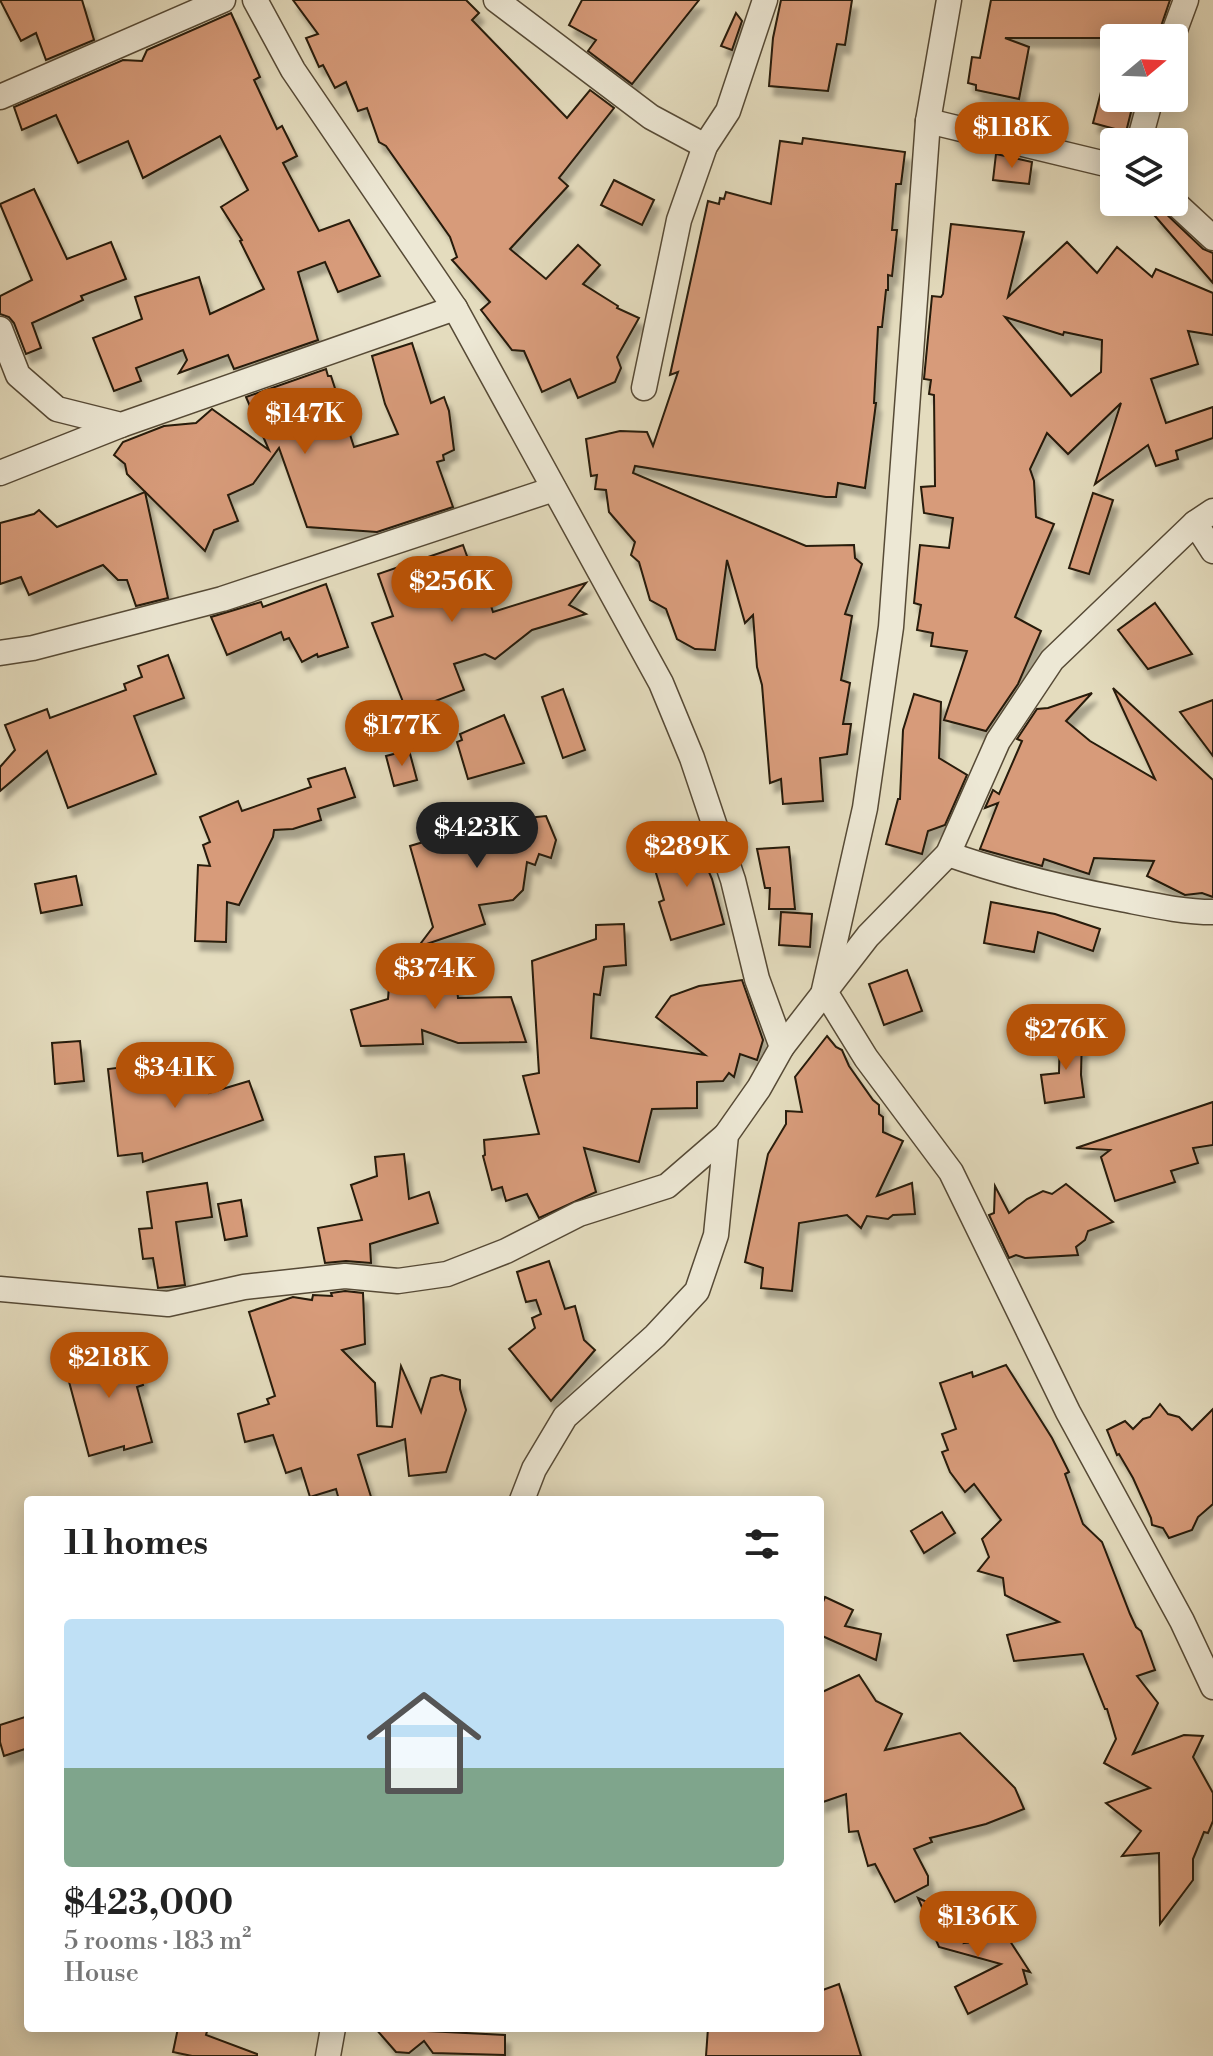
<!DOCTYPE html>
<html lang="en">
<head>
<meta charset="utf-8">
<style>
  body { margin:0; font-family:"Libre Bodoni",serif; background:#f6f6f6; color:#222; height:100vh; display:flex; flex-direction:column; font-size:30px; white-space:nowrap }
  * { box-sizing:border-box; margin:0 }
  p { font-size:26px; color:#767676 }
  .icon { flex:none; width:44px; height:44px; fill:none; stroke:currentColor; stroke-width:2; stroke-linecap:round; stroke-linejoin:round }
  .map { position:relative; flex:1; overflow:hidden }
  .drawer { position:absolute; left:24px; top:1496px; width:800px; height:536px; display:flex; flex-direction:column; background:#fff; border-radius:8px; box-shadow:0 4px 20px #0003 }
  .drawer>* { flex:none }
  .needle { width:52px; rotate:71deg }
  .buttons { position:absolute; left:1100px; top:24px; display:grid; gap:16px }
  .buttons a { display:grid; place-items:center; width:88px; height:88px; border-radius:8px; background:#fff; box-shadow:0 4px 20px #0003; font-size:40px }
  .price { position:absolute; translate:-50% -68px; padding:0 18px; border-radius:28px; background:#b45309; color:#fff; font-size:26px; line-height:52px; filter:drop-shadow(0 2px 4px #0008) }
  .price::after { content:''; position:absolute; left:50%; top:48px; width:24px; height:18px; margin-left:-12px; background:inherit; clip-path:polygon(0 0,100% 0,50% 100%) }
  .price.selected { background:#222; color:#fff }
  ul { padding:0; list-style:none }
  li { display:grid; align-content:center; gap:16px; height:424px; padding:0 40px }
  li+li { border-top:2px solid #e0e0e0 }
  li span { display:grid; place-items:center; height:248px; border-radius:8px; color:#555 }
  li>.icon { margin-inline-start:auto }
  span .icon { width:144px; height:144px; fill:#fffc; stroke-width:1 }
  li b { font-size:34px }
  h2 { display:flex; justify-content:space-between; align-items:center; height:96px; padding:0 40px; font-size:34px }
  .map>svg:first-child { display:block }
  .building { fill:#d79b7a; stroke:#271a08; stroke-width:2; fill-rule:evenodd; filter:url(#shadow) }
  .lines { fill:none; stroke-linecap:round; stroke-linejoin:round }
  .minor-casing { stroke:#564a36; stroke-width:27 }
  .minor { stroke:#ede8d5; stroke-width:24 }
</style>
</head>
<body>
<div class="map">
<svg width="1213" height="2056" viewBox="0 0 1213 2056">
  <defs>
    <filter id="shadow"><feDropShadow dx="5" dy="9" stdDeviation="2" flood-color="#0004"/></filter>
  </defs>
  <rect width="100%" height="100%" fill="#e4dcbe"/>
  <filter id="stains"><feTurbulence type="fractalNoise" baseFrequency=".0025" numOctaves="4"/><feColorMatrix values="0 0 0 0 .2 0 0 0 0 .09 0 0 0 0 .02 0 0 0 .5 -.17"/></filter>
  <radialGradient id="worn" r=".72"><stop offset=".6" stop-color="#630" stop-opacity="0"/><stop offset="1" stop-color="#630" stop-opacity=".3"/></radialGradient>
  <g class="building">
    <polygon points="0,0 82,0 94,40 46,60 36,33 21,41"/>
    <polygon points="293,0 466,0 479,13 472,20 567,118 590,90 614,108 559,178 568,186 510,249 546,279 578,245 600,265 583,284 618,306 617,308 639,318 617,357 621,368 615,382 578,398 570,379 542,392 524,351 512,350 481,310 490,302 452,260 457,257 450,237 386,146 379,142 367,108 358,111 346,82 335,88 323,65 319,67 306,38 318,34"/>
    <polygon points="582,0 699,0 632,84 588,51 596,40 569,25"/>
    <polygon points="781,0 852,0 845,45 837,44 828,91 769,86 773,38"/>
    <polygon points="991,0 1170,0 1157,38 1005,38 1029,47 1019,99 976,90 976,85 968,83 972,57 980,58"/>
    <polygon points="231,13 260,77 254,80 277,129 282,126 297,156 283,163 319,231 349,220 380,276 338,292 325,262 298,272 318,340 234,369 228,355 179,373 187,360 183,350 136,368 141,381 114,391 93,338 142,319 135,297 199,277 210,314 264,289 240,241 242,240 221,207 248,190 220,136 143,178 128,141 78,163 56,115 22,130 14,107 123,60 142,61 147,50"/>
    <polygon points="736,13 742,21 732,50 721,46"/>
    <polygon points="1101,92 1114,95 1114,98 1134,100 1126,132 1093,123"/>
    <polygon points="803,138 905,152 901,184 896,184 892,230 897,230 892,276 888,275 888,290 886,290 882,327 878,327 874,403 876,403 865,488 838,483 836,497 826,497 635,466 633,473 806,546 854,545 855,558 862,564 845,614 852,616 841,680 850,683 843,724 851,724 847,754 820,758 823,801 783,804 781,779 770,783 762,685 757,667 753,615 745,623 727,560 715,650 695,649 677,639 666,609 650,600 639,562 631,555 635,542 609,512 606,490 595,489 597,475 591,476 586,439 620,431 647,432 653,446 678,372 670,375 708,201 719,204 720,198 724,199 726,192 771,204 780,141 802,144"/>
    <polygon points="996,154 1032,162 1029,184 993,180"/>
    <polygon points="614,180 654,200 642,225 601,205"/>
    <polygon points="34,189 67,259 111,242 126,279 81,296 83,300 32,323 41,348 26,354 14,323 9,317 0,314 0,296 32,280 0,204"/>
    <polygon points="1162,210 1203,249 1213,253 1213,283 1155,216"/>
    <path d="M951 224 1024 232 1008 297 1067 242 1097 273 1117 247 1152 277 1156 269 1213 293V335L1188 331 1198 364 1151 379 1166 423 1213 407V438L1176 451 1178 459 1156 466 1148 445 1095 484 1121 403 1068 454 1047 433 1030 469 1034 481 1036 517 1054 524 1015 617 1041 631 1018 684 986 731 944 720 967 651 931 646 933 633 917 630 921 605 914 603 920 545 949 548 953 518 924 513 921 487 935 486 934 395 929 394 931 380 924 379 932 296 941 297 943 294ZM1005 317 1063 335 1064 332 1102 340 1101 372 1071 396Z"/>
    <polygon points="412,343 431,403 444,397 449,411 454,450 443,455 444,460 437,462 453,507 377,532 307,527 279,448 253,484 228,495 238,521 214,530 205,551 127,474 125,464 114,455 123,442 164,426 196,423 212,409 269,450 246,397 326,369 328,376 331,376 354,447 398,434 385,404 372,356"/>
    <polygon points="145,492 168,598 136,606 127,580 118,580 103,565 29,595 21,577 0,584 0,523 34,514 39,510 57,527"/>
    <polygon points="1093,493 1113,500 1089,574 1069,568"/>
    <polygon points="463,545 476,581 482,579 493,612 586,583 569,605 586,614 532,630 495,659 485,654 454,664 464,690 407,712 372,623 393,616 378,574"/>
    <polygon points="326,584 348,647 318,657 317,654 302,662 289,638 284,640 281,632 227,655 211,617 261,602 263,607"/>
    <polygon points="1155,603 1192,654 1148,669 1118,630"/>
    <polygon points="168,655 184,698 134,716 156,774 68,808 47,751 0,791 0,767 15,750 5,725 47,709 50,718 126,690 124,684 142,677 138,666"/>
    <polygon points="1113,688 1213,780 1213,897 1202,893 1185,895 1147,876 1154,861 1094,858 1089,874 1044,859 1042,866 980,849 998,803 985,808 993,790 999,794 1022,741 1017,739 1037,709 1048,708 1092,693 1066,721 1090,741 1155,779"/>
    <polygon points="563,689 585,750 563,758 542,697"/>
    <polygon points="914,694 941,702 939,758 967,775 945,825 928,831 922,854 886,844 898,799 900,799 903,730"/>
    <polygon points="1213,700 1213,756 1180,712"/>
    <polygon points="504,715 524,763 468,779 457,742 462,740 460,734"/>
    <polygon points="409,750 417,780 394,786 386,756"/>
    <polygon points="345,768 355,797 318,809 321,820 293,829 274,830 273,837 239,905 227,902 226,942 195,941 198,865 210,866 203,845 210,842 200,817 238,801 242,811 311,787 308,779"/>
    <polygon points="546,816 556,840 551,858 539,854 535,865 527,862 523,890 513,900 479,905 485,924 418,947 433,927 410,846 487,823 488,826 507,820"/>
    <polygon points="689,826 712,879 724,924 671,940 659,902 664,900 653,863 677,855 669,835"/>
    <polygon points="789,847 795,909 769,909 770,888 765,888 757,849"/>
    <polygon points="76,876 82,905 41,913 35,884"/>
    <polygon points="991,902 1055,914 1100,929 1093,951 1038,932 1034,952 984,943"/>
    <polygon points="781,912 812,914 810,947 779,945"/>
    <polygon points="624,924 626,965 604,967 600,995 594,994 591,1038 705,1055 656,1017 671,996 699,986 742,980 763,1040 757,1060 740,1054 734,1077 729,1073 723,1081 697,1082 697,1108 652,1109 639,1162 584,1148 596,1192 539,1218 527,1194 506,1201 502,1187 492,1190 483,1156 485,1155 484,1140 539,1134 523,1076 539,1073 532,961 596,939 596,925"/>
    <polygon points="409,959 454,960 458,998 511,997 526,1042 458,1043 422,1030 423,1044 361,1046 351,1010 388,999 389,986"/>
    <polygon points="907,970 922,1011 884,1025 869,984"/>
    <polygon points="1060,1034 1082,1035 1081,1075 1084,1097 1045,1103 1041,1075 1059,1073"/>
    <polygon points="827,1036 836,1047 842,1050 849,1066 873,1100 879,1105 879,1114 883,1117 883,1132 903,1141 877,1196 912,1183 915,1214 893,1215 888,1219 867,1216 861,1228 847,1215 799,1223 792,1291 761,1288 763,1268 745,1262 768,1154 786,1124 786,1111 802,1112 795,1077"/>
    <polygon points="80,1041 84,1081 55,1084 52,1043"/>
    <polygon points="198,1062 209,1093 249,1081 263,1120 143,1162 142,1153 118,1156 108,1069 140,1065 142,1083"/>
    <polygon points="1213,1102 1213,1145 1193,1148 1198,1163 1171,1171 1175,1182 1115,1201 1101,1157 1110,1150 1076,1148"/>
    <polygon points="404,1154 409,1199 429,1192 438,1223 370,1244 371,1263 346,1261 325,1263 318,1228 362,1220 351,1185 377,1176 375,1157"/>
    <polygon points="207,1183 212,1217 176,1222 185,1285 158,1288 153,1258 143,1259 139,1229 152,1228 147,1192"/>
    <polygon points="1066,1184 1113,1222 1088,1231 1085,1240 1076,1247 1078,1255 1025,1258 1016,1255 1009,1258 989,1215 994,1213 995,1186 1009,1213 1027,1199 1043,1191 1052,1194"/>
    <polygon points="241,1200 247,1236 225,1240 218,1204"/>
    <polygon points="549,1261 565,1309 575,1306 584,1340 595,1350 551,1401 509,1349 535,1328 532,1318 541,1314 536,1300 526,1302 517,1272"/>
    <polygon points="345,1291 363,1293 365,1344 342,1350 375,1383 377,1426 392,1427 401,1366 421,1412 431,1378 442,1375 460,1380 460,1389 466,1410 446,1472 409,1476 405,1439 358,1455 372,1500 339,1500 336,1489 310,1497 301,1468 286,1473 273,1435 245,1442 238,1414 269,1404 267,1399 275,1396 249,1312 293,1297 312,1300 313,1295 332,1296 331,1293"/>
    <polygon points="132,1345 143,1385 137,1387 152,1442 124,1450 124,1446 89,1456 64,1363"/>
    <polygon points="1006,1365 1052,1438 1069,1472 1065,1474 1083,1524 1102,1542 1130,1614 1136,1627 1141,1631 1155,1670 1137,1676 1158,1703 1133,1754 1184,1735 1203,1736 1193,1757 1213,1793 1213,1821 1208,1833 1204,1832 1193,1859 1193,1880 1160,1924 1159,1853 1122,1856 1141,1831 1106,1803 1150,1788 1104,1763 1116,1739 1107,1709 1105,1709 1083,1654 1014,1661 1007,1635 1059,1622 1005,1595 1003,1578 978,1571 989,1557 982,1539 1001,1520 974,1484 965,1492 950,1472 942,1452 948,1450 942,1434 956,1429 940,1383 972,1372 973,1377"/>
    <polygon points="1160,1404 1168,1414 1179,1417 1192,1430 1213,1409 1213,1504 1198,1517 1192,1530 1169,1538 1163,1528 1152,1525 1151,1518 1133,1478 1119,1454 1117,1455 1107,1430 1125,1421 1133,1429 1143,1419 1150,1417"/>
    <polygon points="942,1512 955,1533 924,1553 911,1531"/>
    <polygon points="825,1597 853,1610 845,1626 881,1634 876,1660 820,1635 820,1609"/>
    <polygon points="859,1675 876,1701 902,1714 885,1750 960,1733 1015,1788 1024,1809 986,1824 930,1838 932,1842 914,1849 928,1876 928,1885 895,1902 875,1864 868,1866 858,1831 849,1832 846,1794 820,1803 820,1693"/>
    <polygon points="28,1716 28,1748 4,1756 0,1742 0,1725"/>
    <polygon points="918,1898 973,1923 964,1943 1008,1938 1030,1972 1023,1970 1027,1984 968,2014 955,1987 1001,1964 939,1947"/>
    <polygon points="839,1984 861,2056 706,2056 708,2028 820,2028 820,1991"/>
    <polygon points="178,2028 208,2028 206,2035 257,2054 257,2056 192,2056 173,2052"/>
    <polygon points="375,2028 431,2028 428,2031 505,2035 505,2055 433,2053 424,2041 409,2053 396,2052"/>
  </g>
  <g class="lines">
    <defs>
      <g id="minor">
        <polyline points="255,0 293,70 455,308 661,683 692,758 733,880 757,979 782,1047"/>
        <polyline points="496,0 651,117 705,146"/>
        <polyline points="949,0 928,121 891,627 865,808 824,990 866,1058 951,1172 1068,1412 1182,1621 1213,1687"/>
        <polyline points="1172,38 1186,0"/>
        <polyline points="0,97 223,0"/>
        <polyline points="928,121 1114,166"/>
        <polyline points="1139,142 1151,98"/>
        <polyline points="1174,202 1213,238"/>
        <polyline points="0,329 18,375 57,409 121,425 455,308"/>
        <polyline points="644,388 679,220 705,146 728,111 765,0"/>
        <polyline points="0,473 121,425"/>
        <polyline points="1195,523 1213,551"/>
        <polyline points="0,653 33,648 222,599 554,489"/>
        <path d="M948 854C1005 874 1062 888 1121 899 1152 905 1182 912 1213 912"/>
        <polyline points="0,1289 168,1304 244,1287 345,1276 398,1281 447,1274 506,1251 579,1214 667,1186 726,1135"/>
        <polyline points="522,1500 534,1469 565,1417 655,1336 697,1291 716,1235 726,1135 759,1088 782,1047 868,936 948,854 998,741 1052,660 1195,523 1213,511"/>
        <polyline points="328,2056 333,2028"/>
      </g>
    </defs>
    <use href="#minor" class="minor-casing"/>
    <use href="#minor" class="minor"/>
  </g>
  <rect width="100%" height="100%" filter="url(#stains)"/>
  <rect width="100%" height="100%" fill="url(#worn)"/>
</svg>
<div class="buttons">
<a><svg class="needle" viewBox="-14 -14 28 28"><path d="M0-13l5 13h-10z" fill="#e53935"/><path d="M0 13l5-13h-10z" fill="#767676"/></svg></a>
<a><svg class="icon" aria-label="layers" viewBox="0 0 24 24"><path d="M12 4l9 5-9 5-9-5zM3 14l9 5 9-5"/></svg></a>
</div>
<b class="price" style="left:1012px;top:170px">$118K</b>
<b class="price" style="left:305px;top:456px">$147K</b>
<b class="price" style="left:452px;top:624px">$256K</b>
<b class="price" style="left:402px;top:768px">$177K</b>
<b class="price selected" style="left:477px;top:870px">$423K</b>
<b class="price" style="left:687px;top:889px">$289K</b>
<b class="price" style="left:435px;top:1011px">$374K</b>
<b class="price" style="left:1066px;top:1072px">$276K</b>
<b class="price" style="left:175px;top:1110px">$341K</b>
<b class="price" style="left:109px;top:1400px">$218K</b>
<b class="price" style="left:978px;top:1959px">$136K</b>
<section class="drawer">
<h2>11 homes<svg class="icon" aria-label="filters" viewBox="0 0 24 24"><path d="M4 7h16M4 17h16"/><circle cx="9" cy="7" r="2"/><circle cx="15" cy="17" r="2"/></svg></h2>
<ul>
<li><span style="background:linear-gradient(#bfe0f5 60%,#7fa58c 0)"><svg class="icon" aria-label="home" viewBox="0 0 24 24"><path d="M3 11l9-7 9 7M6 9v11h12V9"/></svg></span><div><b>$423,000</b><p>5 rooms · 183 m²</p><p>House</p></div></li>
</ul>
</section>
</div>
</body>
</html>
